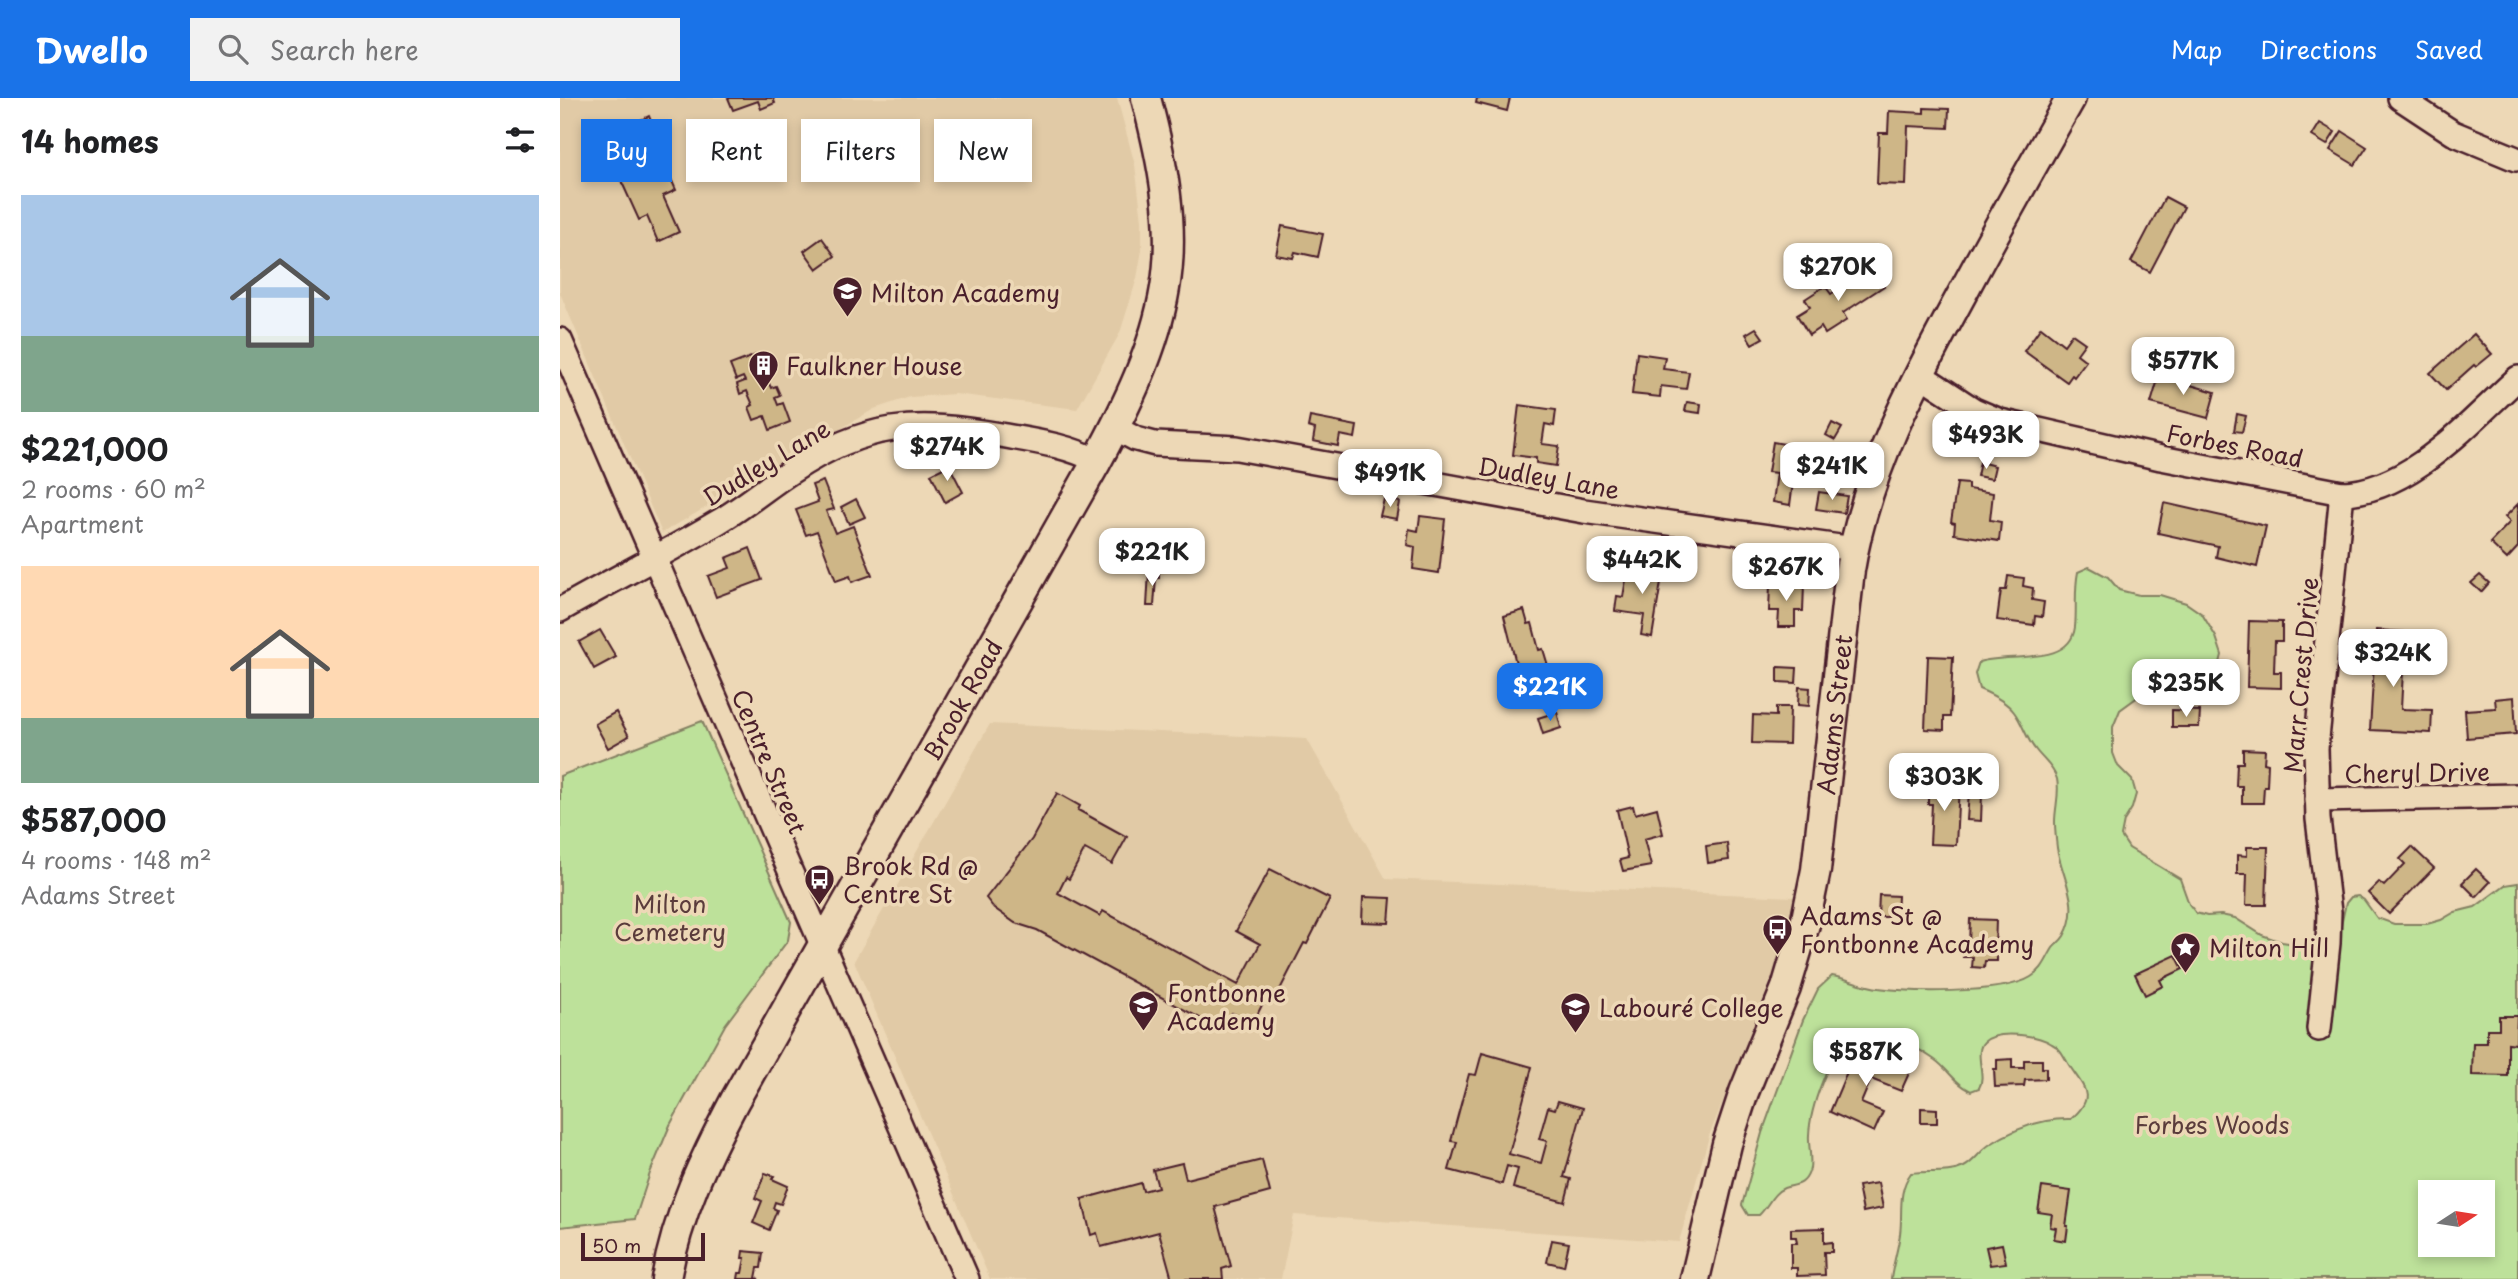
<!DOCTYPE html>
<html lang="en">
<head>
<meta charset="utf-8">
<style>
  body { margin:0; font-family:"Playpen Sans",sans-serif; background:#f2f2f2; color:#202124; height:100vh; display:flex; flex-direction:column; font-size:26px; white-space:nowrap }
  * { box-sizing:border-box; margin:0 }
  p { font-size:23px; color:#757577 }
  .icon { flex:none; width:38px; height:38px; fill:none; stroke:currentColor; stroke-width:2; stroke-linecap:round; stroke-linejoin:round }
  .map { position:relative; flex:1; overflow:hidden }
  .details { display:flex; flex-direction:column; background:#fff; width:560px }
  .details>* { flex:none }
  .guide { position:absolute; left:21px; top:21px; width:665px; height:63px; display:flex; gap:14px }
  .needle { width:46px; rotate:78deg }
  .fabs { position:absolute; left:1858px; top:1082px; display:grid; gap:14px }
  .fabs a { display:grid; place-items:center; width:77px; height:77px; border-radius:0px; background:#fff; box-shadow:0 4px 10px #0003; font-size:35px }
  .scale { position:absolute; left:21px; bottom:18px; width:124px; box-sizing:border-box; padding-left:7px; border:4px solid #4a1f2b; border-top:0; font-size:19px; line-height:24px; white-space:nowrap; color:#4a1f2b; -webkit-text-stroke:5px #edd8b6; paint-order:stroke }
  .price { position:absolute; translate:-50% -60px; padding:0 16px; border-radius:14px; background:#fff; color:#222; font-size:23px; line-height:46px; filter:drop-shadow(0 2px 4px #0008) }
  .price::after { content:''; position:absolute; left:50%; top:42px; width:21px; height:16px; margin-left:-10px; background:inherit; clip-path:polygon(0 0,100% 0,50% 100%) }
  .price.active { background:#1a73e8; color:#fff }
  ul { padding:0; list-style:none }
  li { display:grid; align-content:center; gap:14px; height:371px; padding:0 21px }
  li span { display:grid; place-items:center; height:217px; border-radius:0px; color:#555 }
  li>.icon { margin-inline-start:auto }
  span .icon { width:126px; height:126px; fill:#fffc; stroke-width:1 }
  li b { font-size:30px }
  h2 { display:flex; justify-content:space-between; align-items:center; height:84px; padding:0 21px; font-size:30px }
  .chip { padding:0 24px; border-radius:0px; background:#fff; box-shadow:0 4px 10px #0003; font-size:24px; line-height:63px }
  .chip.active { background:#1a73e8; color:#fff }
  header { display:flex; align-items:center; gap:42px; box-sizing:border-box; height:98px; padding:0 35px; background:#1a73e8; color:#fff }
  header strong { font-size:33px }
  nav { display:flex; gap:38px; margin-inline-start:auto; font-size:24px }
  .search { width:490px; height:63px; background:#f2f2f2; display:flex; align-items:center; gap:18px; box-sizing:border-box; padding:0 24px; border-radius:0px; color:#757577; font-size:26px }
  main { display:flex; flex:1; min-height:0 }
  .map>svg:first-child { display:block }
  .built { fill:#e1caa6 }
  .green { fill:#bde19a; stroke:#848062; stroke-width:2; fill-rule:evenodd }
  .building { fill:#ceb687; stroke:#4a1f2b; stroke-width:2 }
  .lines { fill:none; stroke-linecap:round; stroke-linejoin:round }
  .minor-casing { stroke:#4a1f2b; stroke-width:28 }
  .major-casing { stroke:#4a1f2b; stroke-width:33 }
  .minor { stroke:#edd8b6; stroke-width:23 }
  .major { stroke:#edd8b6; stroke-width:28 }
  .labels { text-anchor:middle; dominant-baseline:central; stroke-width:7; stroke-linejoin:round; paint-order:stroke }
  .poi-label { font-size:24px; fill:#4a1f2b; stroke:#edd8b6; text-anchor:start }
  .street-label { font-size:24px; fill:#4a1f2b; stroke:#edd8b6 }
  .park-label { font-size:24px; fill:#5b3c3c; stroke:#edd8b6 }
</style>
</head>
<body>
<header>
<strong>Dwello</strong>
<div class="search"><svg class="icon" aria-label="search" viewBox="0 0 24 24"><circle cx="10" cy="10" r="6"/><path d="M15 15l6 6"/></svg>Search here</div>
<nav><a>Map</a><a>Directions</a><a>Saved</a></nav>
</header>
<main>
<section class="details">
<h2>14 homes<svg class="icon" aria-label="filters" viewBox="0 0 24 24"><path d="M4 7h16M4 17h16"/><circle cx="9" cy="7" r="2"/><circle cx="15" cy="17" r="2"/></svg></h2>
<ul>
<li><span style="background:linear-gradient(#a9c7e8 65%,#7fa58c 0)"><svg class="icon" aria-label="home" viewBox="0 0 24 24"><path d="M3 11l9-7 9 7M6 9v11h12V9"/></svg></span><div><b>$221,000</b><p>2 rooms · 60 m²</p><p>Apartment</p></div></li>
<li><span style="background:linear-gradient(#ffd9b3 70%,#7fa58c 0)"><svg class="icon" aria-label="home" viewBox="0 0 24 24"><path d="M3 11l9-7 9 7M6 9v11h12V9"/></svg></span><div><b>$587,000</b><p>4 rooms · 148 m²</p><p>Adams Street</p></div></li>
</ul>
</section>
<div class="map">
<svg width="1958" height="1181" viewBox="0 0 1958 1181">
  <rect width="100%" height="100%" fill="#edd8b6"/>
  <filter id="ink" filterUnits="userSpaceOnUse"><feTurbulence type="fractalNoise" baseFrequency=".0143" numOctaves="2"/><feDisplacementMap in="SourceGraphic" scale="14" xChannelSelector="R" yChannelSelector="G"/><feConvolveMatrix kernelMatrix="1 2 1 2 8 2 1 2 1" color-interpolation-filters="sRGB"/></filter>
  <g filter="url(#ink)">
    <g class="built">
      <polygon points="0,0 557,0 575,67 582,122 582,152 577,180 560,235 517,311 395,296 350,299 314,311 102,435 0,195"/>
      <polygon points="430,626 747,641 826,781 1234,799 1217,866 1149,1038 1119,1144 734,1117 721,1181 430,1181 294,863"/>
    </g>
    <g class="green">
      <path d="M1529 469 1548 479 1559 492 1579 497H1600L1626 505 1642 516 1656 539 1662 557 1658 573 1650 579 1597 585 1560 612 1553 629V655L1558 668 1572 682 1576 696 1572 710 1564 723 1561 738 1569 750 1620 781 1629 806 1636 815 1647 818 1661 817 1675 820 1702 837 1722 844 1760 850 1778 841 1786 805 1791 799 1798 798 1804 802 1817 820 1834 826H1867L1881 822 1895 814 1915 809 1945 787 1958 785V1181H1331C1333 1166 1338 1151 1340 1136 1343 1115 1337 1094 1351 1075 1369 1072 1387 1077 1404 1069 1414 1064 1420 1053 1429 1047 1454 1031 1481 1020 1511 1021 1537 998 1524 990 1509 967 1504 959 1501 950 1492 946 1478 937 1437 931 1424 944 1413 955 1427 977 1419 990L1411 993C1395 986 1389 972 1375 962 1361 952 1344 943 1327 938 1317 935 1299 934 1290 940 1269 955 1250 1011 1249 1037 1248 1048 1253 1064 1249 1074 1244 1088 1236 1086 1224 1090 1212 1095 1208 1109 1199 1117H1188L1182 1107 1202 1035 1243 922 1258 891 1272 878C1285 880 1295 885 1308 888 1339 896 1444 896 1471 879 1483 872 1486 861 1493 850 1496 846 1501 843 1504 838 1522 807 1502 780 1497 750 1496 742 1495 732 1495 724 1495 709 1500 696 1497 681 1493 668 1483 662 1475 651 1466 640 1463 626 1454 614 1446 603 1431 596 1419 591L1415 576 1419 564C1447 554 1510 570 1515 529 1517 511 1514 493 1518 474ZM1871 1094H1923V1146H1871Z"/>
      <polygon points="142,623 231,824 228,842 165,927 110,1027 90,1075 75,1121 0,1129 0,678"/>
    </g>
    <g class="building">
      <polygon points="168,0 213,0 215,5 201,11 198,3 173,12"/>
      <polygon points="917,0 950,0 947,13 916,5"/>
      <polygon points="1364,10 1389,11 1388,30 1348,28 1346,87 1317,86 1319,35 1328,35 1329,13 1364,15"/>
      <polygon points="89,18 97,38 77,47 85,65 101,58 116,92 103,98 119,134 98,144 87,118 79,122 55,69 63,66 50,36"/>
      <polygon points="1760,25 1775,34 1767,47 1752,38"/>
      <polygon points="164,30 173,54 151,62 142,37"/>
      <polygon points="1782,33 1807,49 1795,67 1770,52"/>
      <polygon points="1605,99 1624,109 1590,174 1571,164"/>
      <polygon points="722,128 763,136 758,159 735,154 733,160 716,157"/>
      <polygon points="262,140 275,158 257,171 244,153"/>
      <polygon points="1312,169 1324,188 1283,215 1287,222 1265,236 1261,229 1249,237 1237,217 1250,209 1245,201 1265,188 1271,196"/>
      <polygon points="1481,229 1504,247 1512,236 1525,245 1517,256 1526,263 1514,279 1512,277 1507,284 1464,253"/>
      <polygon points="1196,230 1203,240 1192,246 1186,236"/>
      <polygon points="1914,236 1932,256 1916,269 1914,267 1886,292 1870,275"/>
      <polygon points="1077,255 1105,259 1103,271 1129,274 1126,291 1101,288 1100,299 1072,296"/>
      <polygon points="196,257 203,274 209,271 212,279 207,281 211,290 216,288 220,297 215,299 218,307 223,305 230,324 210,332 205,318 194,322 189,309 193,307 187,293 180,296 177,286 185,283 183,279 176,282 170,267"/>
      <polygon points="1599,278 1655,294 1648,320 1591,305"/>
      <polygon points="1127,304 1141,306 1140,315 1125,313"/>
      <polygon points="959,307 996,312 994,328 985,326 982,346 999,348 996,368 976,365 976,360 953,357"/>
      <polygon points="1677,316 1686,318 1682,334 1674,333"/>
      <polygon points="750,319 797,328 795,340 780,337 778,348 753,343 755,331 748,329"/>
      <polygon points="1272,325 1282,330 1275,342 1266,337"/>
      <polygon points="1213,344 1253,351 1249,380 1234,377 1230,407 1213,404 1217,375 1208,374"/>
      <polygon points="1420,364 1435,368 1432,381 1417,378"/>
      <polygon points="389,367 403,394 385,404 371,376"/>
      <polygon points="263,383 274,411 266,413 275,435 293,428 312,477 292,484 290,478 276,483 257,433 246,437 236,412 258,404 252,387"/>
      <polygon points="1397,385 1408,386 1408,391 1433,395 1430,422 1441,424 1439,443 1394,436 1395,425 1391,424"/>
      <polygon points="1259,394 1287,398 1284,415 1256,411"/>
      <polygon points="296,401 305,419 289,426 281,409"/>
      <polygon points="824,401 840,404 837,421 820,418"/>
      <polygon points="1604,405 1706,428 1697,469 1656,459 1658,448 1598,435"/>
      <polygon points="1958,406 1958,449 1947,461 1930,445 1950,424 1945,419"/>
      <polygon points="860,418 885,421 879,475 853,471 855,449 847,447 849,431 858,433"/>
      <polygon points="190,450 202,482 156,499 148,478 170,470 166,460"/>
      <polygon points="1081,469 1103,472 1092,539 1081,537 1084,517 1055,513 1057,498 1063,499 1068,470 1081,472"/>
      <polygon points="589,473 599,474 599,480 596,480 594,508 587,508"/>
      <polygon points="1920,477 1929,485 1921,494 1911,485"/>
      <polygon points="1448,478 1464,480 1463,488 1473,490 1472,502 1484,504 1482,519 1475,518 1474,527 1437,522 1441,492 1446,492"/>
      <polygon points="1210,486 1244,487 1243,513 1235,513 1235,529 1218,529 1219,513 1209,513"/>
      <polygon points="964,512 968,526 972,525 979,552 983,551 989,571 982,573 987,595 969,600 965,584 971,582 970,578 960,581 944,518"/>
      <polygon points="1689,523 1722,524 1722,543 1715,543 1714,574 1721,574 1721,590 1687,589"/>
      <polygon points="40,532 56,559 34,571 19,544"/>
      <polygon points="1816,532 1845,534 1841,611 1872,612 1871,635 1810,632"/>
      <polygon points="1368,558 1393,559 1390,619 1384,619 1384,632 1365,631"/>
      <polygon points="1218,569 1237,570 1236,585 1218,584"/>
      <polygon points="1239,589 1250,590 1249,608 1238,607"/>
      <polygon points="1954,599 1956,636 1907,640 1905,612 1936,610 1935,601"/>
      <polygon points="1216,609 1230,609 1229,646 1192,645 1193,617 1216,618"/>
      <polygon points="1612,612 1640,613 1639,629 1612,629"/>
      <polygon points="56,614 69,638 48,650 35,626"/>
      <polygon points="997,614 1001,630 983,636 978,620"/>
      <polygon points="1683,651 1705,652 1704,665 1708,666 1707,688 1704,688 1703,705 1682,705 1682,688 1676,688 1677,665 1683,665"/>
      <polygon points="1368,685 1399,686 1396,747 1370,746 1372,706 1368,706"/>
      <polygon points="1409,694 1422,695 1421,723 1407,722"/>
      <polygon points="497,695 520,708 518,712 567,739 552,766 525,751 509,781 506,779 498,795 540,818 543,813 678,887 700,846 676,833 710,771 770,801 747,846 744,845 713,905 705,901 693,925 672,915 662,932 477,832 455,825 434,810 426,800 472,741"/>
      <polygon points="1073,708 1075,716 1097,710 1103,736 1084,741 1091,768 1063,773 1060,762 1068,760 1057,712"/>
      <polygon points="1167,745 1169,762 1148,765 1146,748"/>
      <polygon points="1687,749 1708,749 1706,807 1686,807 1687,776 1677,776 1677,757 1687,758"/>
      <polygon points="1852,749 1874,770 1829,816 1808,795 1819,784 1824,788 1845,766 1840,761"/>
      <polygon points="1916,771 1930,784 1916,799 1902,785"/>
      <polygon points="1319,797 1338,798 1337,819 1318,819"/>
      <polygon points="803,799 831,800 829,825 802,824"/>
      <polygon points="1410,821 1436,822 1435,852 1437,852 1437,863 1425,863 1424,870 1412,869 1413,859 1403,859 1403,846 1409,846"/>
      <polygon points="1616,857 1623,871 1600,882 1603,888 1585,897 1575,876"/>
      <polygon points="1939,918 1957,918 1956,946 1948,945 1948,978 1912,977 1913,945 1927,945 1927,931 1939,931"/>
      <polygon points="1297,950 1350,973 1341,993 1311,981 1301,1005 1323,1014 1314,1034 1270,1014"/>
      <polygon points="922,955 972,969 949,1056 981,1065 987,1043 979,1041 988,1009 995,1011 998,1003 1023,1010 1004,1079 1011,1081 1005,1104 953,1090 958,1071 947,1068 942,1086 889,1072 897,1044 891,1043 909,976 916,977"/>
      <polygon points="1452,961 1452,970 1464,970 1464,962 1482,962 1482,970 1486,970 1486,981 1465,982 1464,988 1435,989 1434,971 1437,971 1437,962"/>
      <polygon points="1361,1010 1377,1011 1377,1025 1361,1025"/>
      <polygon points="702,1062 710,1094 655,1109 671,1168 662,1171 663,1181 612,1181 599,1134 541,1149 537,1135 531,1137 522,1101 581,1085 583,1093 598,1089 593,1072 622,1065 626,1081"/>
      <polygon points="205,1075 214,1078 212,1081 228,1088 221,1106 215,1104 213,1110 217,1112 209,1132 193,1125 202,1103 195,1100"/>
      <polygon points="1318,1085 1323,1110 1303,1114 1298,1088"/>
      <polygon points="1482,1089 1511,1093 1506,1128 1508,1128 1506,1143 1494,1141 1496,1130 1490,1129 1492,1116 1478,1114"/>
      <polygon points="1264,1130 1264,1145 1272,1144 1272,1154 1264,1154 1265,1177 1237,1178 1237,1170 1231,1170 1231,1145 1237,1145 1236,1139 1231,1139 1231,1131"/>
      <polygon points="992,1142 1009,1145 1004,1168 987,1164"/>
      <polygon points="1442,1146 1446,1165 1430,1167 1426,1149"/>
      <polygon points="183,1153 203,1155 201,1170 198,1170 196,1180 199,1181 178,1181 179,1175 182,1175 185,1160 182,1160"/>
    </g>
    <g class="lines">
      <defs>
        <g id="minor">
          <polyline points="1840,0 1893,35 1956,61"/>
          <polyline points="0,242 407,1181"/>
          <path d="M1359 276 1414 312 1440 323 1601 360 1782 395C1850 394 1910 323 1958 280"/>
          <polyline points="555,330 576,341 595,346 677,350 1024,413 1294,451"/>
          <path d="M0 512C52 482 106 455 158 424 184 409 207 389 232 373 306 324 356 322 440 337 473 343 507 347 537 363"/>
          <polyline points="1757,702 1958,698"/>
          <polyline points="1759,931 1768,845 1769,814 1758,721 1756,650 1782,395"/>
        </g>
        <g id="major">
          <path id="s1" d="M106 1181C117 1117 145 1059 175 1002L537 363C566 309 595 251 605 190 616 127 602 61 586 0"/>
          <path id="s2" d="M1135 1181 1167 1046 1184 994 1226 890 1245 826 1256 772 1290 472C1306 373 1354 284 1402 196 1437 130 1474 65 1511 0"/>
        </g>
      </defs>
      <use href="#minor" class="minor-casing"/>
      <use href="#major" class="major-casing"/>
      <use href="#minor" class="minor"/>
      <use href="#major" class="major"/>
    </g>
  </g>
  <defs>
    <symbol id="school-pin" viewBox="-11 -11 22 30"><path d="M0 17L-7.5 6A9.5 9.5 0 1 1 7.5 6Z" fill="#4a1f2b" stroke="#edd8b6"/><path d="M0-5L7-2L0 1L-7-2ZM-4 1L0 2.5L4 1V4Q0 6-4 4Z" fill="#fff"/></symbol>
    <symbol id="building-pin" viewBox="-11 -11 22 30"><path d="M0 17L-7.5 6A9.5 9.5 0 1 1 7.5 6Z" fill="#4a1f2b" stroke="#edd8b6"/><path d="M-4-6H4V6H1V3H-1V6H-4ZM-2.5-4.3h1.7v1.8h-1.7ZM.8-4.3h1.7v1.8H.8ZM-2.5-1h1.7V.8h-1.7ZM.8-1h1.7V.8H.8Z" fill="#fff"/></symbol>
    <symbol id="bus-pin" viewBox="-11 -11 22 30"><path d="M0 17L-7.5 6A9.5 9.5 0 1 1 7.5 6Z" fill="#4a1f2b" stroke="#edd8b6"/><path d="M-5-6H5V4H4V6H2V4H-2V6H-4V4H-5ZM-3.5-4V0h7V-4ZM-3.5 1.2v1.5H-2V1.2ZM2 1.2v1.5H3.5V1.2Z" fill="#fff"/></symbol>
    <symbol id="sight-pin" viewBox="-11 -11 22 30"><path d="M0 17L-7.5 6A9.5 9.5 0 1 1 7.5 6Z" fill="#4a1f2b" stroke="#edd8b6"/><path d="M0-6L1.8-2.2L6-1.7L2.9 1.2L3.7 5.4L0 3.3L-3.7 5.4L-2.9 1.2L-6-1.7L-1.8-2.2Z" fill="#fff"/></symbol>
    <symbol id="university-pin" viewBox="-11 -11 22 30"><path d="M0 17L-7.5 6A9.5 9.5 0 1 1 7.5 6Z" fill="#4a1f2b" stroke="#edd8b6"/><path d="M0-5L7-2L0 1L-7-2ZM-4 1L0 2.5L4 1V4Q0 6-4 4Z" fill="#fff"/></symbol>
  </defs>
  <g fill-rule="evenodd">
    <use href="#school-pin" x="270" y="176" width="35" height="47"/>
    <use href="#building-pin" x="186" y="250" width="35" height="47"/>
    <use href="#bus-pin" x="242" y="764" width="35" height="47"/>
    <use href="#bus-pin" x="1200" y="814" width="35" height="47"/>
    <use href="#sight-pin" x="1608" y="832" width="35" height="47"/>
    <use href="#school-pin" x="566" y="890" width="35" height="47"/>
    <use href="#university-pin" x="998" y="892" width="35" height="47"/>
  </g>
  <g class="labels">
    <g class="poi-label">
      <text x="311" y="194">Milton Academy</text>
      <text x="226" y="267">Faulkner House</text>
      <text x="283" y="767">Brook Rd @<tspan x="283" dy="28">Centre St</tspan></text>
      <text x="1240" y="817">Adams St @<tspan x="1240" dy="28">Fontbonne Academy</tspan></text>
      <text x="1649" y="849">Milton Hill</text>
      <text x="607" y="894">Fontbonne<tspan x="607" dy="28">Academy</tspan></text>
      <text x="1039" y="909">Labouré College</text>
    </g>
    <g class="street-label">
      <text transform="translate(1675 347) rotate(11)">Forbes Road</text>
      <text transform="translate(206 364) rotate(-31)">Dudley Lane</text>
      <text transform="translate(989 379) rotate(10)">Dudley Lane</text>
      <text transform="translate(1740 577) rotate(-85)">Marr Crest Drive</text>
      <text stroke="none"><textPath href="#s1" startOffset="653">Brook Road</textPath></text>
      <text stroke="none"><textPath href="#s2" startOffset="584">Adams Street</textPath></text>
      <text transform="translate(210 663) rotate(67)">Centre Street</text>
      <text transform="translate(1857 674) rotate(-1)">Cheryl Drive</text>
    </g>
    <g class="park-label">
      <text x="110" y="805">Milton<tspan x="110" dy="28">Cemetery</tspan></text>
      <text x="1652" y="1026">Forbes Woods</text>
    </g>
  </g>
</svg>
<div class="fabs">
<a><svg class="needle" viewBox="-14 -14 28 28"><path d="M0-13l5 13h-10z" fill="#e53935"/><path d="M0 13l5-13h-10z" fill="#757577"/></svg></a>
</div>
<div class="scale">50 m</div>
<b class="price" style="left:1278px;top:205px">$270K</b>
<b class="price" style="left:1623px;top:299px">$577K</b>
<b class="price" style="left:1426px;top:373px">$493K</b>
<b class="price" style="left:387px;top:385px">$274K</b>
<b class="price" style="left:1272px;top:404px">$241K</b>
<b class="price" style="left:830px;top:411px">$491K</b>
<b class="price" style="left:592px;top:490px">$221K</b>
<b class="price" style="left:1082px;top:498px">$442K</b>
<b class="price" style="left:1226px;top:505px">$267K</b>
<b class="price" style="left:1833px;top:591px">$324K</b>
<b class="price" style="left:1626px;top:621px">$235K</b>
<b class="price active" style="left:990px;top:625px">$221K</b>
<b class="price" style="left:1384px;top:715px">$303K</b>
<b class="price" style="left:1306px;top:990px">$587K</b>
<div class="guide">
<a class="chip active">Buy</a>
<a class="chip">Rent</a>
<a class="chip">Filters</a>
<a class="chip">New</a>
</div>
</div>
</main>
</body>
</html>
